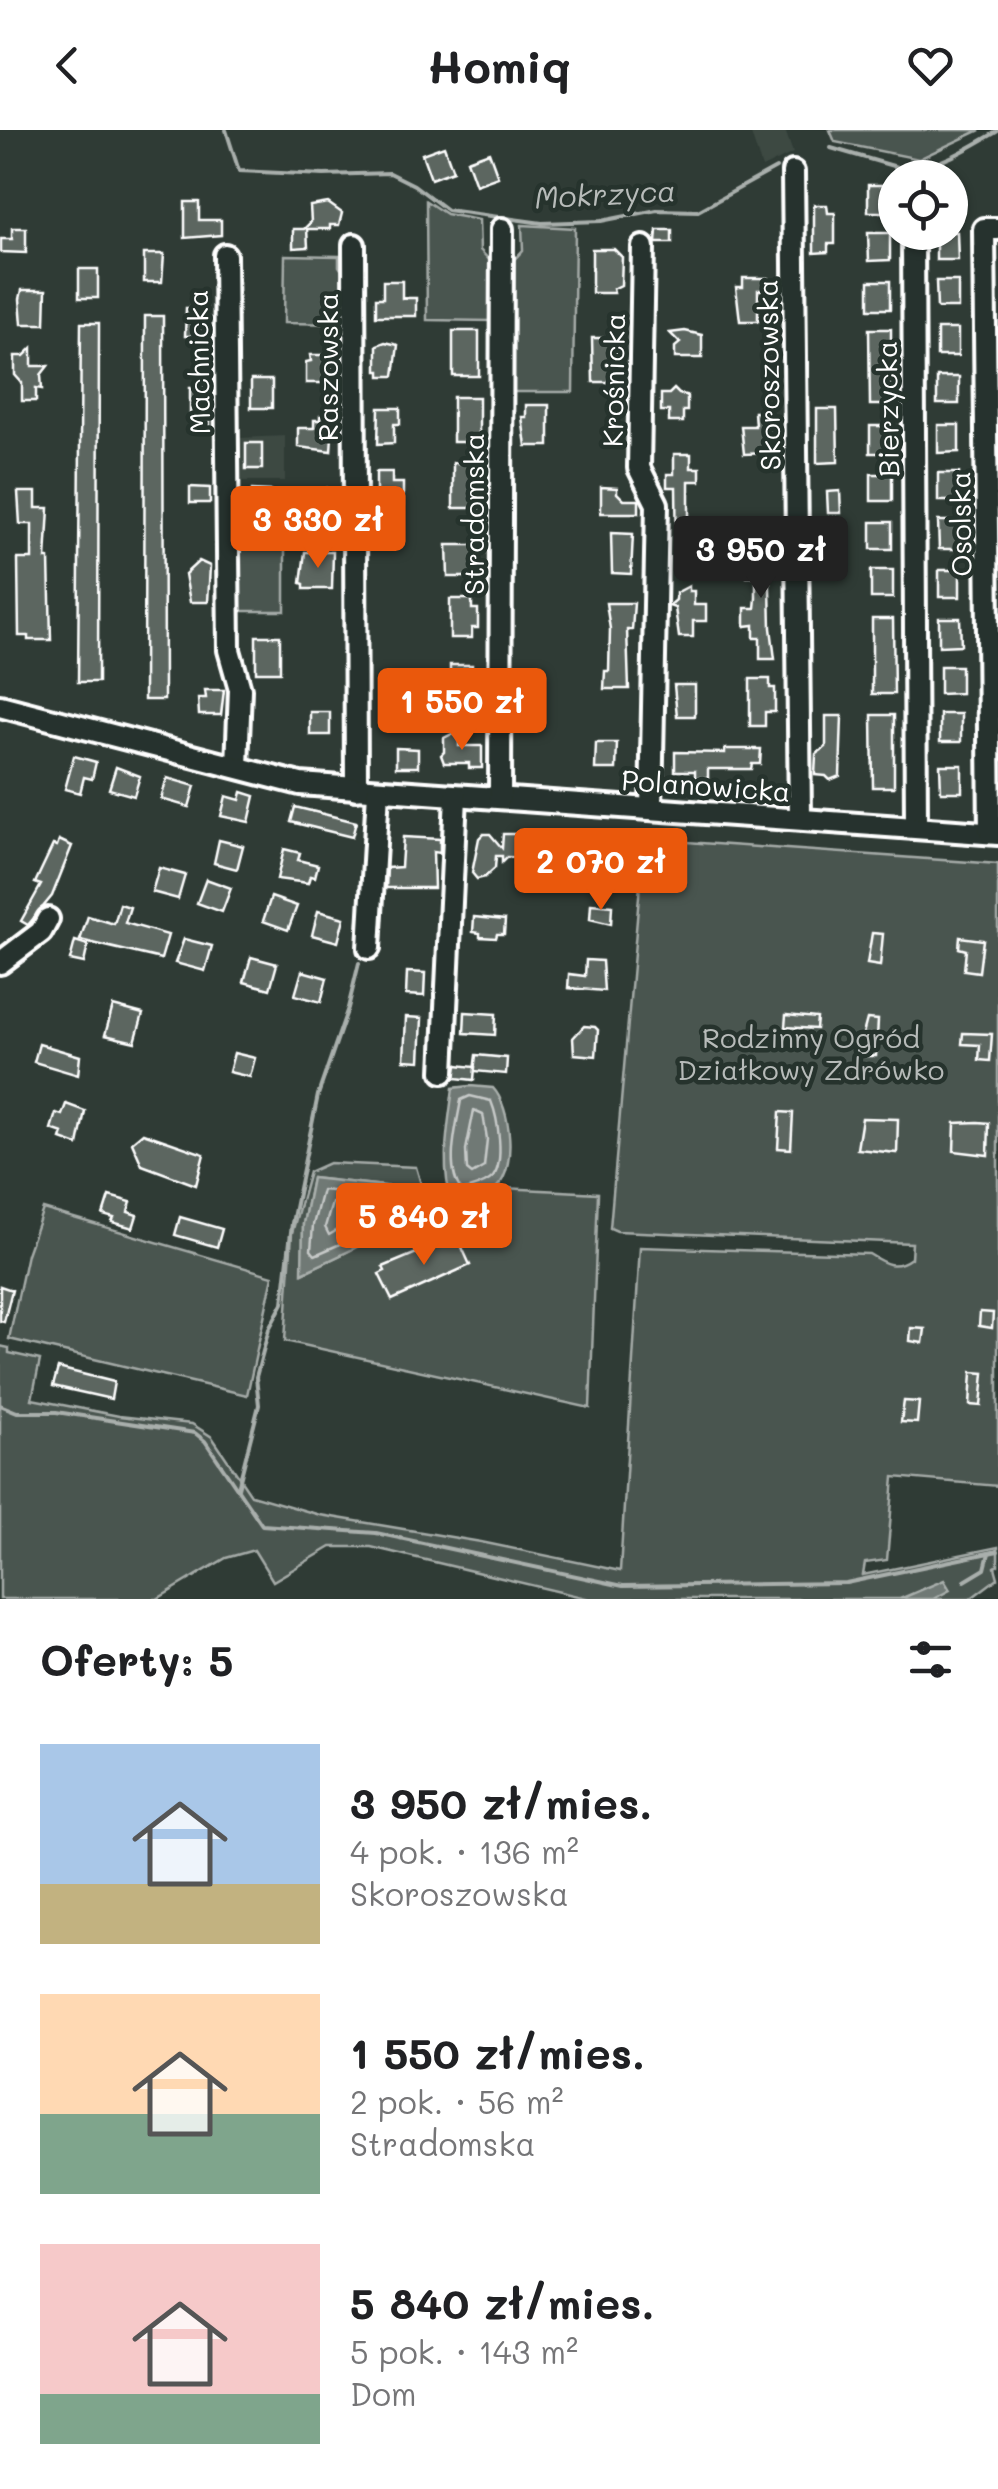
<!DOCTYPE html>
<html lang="pl">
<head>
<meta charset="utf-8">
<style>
  body { margin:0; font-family:Mali,sans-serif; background:#f2f2f2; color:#202124; height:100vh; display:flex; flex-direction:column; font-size:38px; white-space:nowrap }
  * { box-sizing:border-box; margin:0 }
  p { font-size:32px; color:#757577 }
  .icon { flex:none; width:55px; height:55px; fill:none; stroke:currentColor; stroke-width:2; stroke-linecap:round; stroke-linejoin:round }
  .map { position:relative; height:1469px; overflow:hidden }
  .sheet { display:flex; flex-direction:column; background:#fff; flex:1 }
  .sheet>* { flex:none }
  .tools { position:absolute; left:878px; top:30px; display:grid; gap:20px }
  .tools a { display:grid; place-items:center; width:90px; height:90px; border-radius:50%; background:#fff; box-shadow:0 2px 8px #0004; font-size:50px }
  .price { position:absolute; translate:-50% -85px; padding:0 22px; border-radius:10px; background:#ea580c; color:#fff; font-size:32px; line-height:65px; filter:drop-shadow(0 2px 5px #0008) }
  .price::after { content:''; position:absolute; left:50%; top:60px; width:30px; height:22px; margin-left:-15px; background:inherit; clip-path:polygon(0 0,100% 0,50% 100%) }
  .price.active { background:#222; color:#fff }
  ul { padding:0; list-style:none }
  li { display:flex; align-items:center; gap:30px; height:250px; padding:0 40px }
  li span { display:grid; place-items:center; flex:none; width:280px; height:200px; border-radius:0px; color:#555 }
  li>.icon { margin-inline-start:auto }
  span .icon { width:120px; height:120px; fill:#fffc; stroke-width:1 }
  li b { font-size:42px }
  h2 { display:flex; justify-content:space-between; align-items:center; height:120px; padding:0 40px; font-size:42px }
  header { display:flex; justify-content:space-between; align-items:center; height:130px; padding:0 40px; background:#fff; font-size:45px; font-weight:700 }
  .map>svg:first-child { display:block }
  .built { fill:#3c4842 }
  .green { fill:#4a544f; stroke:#a4aaa7; stroke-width:2.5; fill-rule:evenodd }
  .water { fill:#707975; stroke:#a9afac; stroke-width:2.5 }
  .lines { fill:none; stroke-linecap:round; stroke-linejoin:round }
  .shore { stroke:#c6c9c8; stroke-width:2.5 }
  .stream { stroke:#a9afac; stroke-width:4 }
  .building { fill:#5b6661; stroke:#fff; stroke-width:2.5 }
  .minor-casing { stroke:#fff; stroke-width:28 }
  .minor { stroke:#26332d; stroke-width:20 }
  .labels { text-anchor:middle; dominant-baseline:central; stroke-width:9; stroke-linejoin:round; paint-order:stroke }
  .street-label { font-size:28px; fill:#fff; stroke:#26332d }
  .park-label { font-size:28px; fill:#b7bbb9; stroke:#26332d }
  .water-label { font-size:30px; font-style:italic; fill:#b8bcba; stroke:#26332d }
</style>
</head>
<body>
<header><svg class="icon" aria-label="back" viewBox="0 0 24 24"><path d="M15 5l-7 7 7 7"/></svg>Homiq<svg class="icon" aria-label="heart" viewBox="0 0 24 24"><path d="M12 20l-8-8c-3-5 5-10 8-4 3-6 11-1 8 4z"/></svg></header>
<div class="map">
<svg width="998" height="1469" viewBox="0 0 998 1469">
  <rect width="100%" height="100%" fill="#2f3b35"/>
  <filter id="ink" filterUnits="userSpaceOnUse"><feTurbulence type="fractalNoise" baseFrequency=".01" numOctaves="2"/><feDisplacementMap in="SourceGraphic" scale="20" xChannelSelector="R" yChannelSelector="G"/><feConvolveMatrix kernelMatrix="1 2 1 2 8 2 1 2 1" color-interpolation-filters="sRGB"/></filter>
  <g filter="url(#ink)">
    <g class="built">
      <polygon points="759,0 785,0 793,23 762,38 751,4"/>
      <polygon points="285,306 285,351 240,351 240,308"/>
    </g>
    <g class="green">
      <polygon points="830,0 980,0 919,29 835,12"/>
      <polygon points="426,71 446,84 479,90 480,120 492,133 492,191 427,190"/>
      <polygon points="522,95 575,98 573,262 510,262 511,133 523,120"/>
      <polygon points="285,125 339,126 339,136 345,145 345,194 284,193"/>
      <polygon points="239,394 285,395 285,481 239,481"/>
      <path d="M644 709 998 734V1356L894 1347 887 1430 865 1433 863 1445 998 1417V1435L995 1437 998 1448 970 1469H590L371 1417H331L273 1451 254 1420 226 1428 157 1469H0V1216L9 1218V1223L40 1230 32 1269 119 1286 192 1294 212 1307 251 1365 320 1385 481 1412 620 1441 640 1117 869 1124C885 1134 895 1140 911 1128L912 1113 617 1101 610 1098Z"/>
      <path d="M329 1033 416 1037 425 1068 451 1076 503 1058 598 1063 590 1278 285 1211 292 1103 309 1042ZM312 1048 402 1058 418 1065V1078L351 1120 303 1143V1094Z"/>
      <polygon points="43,1079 273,1146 247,1265 9,1209 27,1124"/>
    </g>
    <g class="water">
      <path d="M470 956 493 958C511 977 517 1038 497 1057 487 1066 465 1071 452 1074 440 1033 448 999 453 958Z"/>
      <path d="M312 1048 402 1058 418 1065 421 1071C410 1095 329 1131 302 1143L303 1094Z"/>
      <polygon points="944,1450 950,1460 933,1469 900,1469"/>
    </g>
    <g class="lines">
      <g class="shore">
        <path d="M470 966 491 971C498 988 505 1032 493 1047 486 1055 471 1058 462 1061 444 1039 457 996 461 970Z"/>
        <polygon points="474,980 483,984 487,1009 484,1037 472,1044 467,1040 466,1020"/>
        <polygon points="322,1060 399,1068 404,1074 347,1111 315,1125 311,1120 313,1095"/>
        <polygon points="332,1073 364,1076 368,1082 329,1105 325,1097"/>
      </g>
      <g class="stream">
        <polyline points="226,0 239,41 324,45 390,43 414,55 447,80 542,93 601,91 657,80 698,81 776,38"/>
        <path d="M831 18 907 40C940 37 970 17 998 1"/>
        <polyline points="0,1275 17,1282 56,1282 195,1303 205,1311 262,1395 376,1403 623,1456 846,1453 998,1421"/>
        <polyline points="238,1358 259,1275 256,1247 269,1199 283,1173 292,1093 318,965 348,878 359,833"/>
        <polyline points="965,1451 985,1439 989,1423"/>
      </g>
    </g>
    <g class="building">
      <polygon points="444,16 453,41 431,49 422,24"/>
      <polygon points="489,22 498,47 476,55 467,30"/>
      <polygon points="868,55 889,55 890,82 868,82"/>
      <polygon points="185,72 199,72 199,90 221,90 221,105 185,108"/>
      <polygon points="328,73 342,83 339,95 330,95 330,99 307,99 308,117 293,118 293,99 304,99 311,92 310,76"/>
      <polygon points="814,75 827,75 828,83 835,83 835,114 828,114 828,122 814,123"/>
      <polygon points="12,98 26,98 26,123 1,122 1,109 12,109"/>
      <polygon points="657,100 672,100 672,113 656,113"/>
      <polygon points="950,102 957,102 958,130 936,130 936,103"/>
      <polygon points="868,103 890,103 890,130 869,131"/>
      <polygon points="592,119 614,119 622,127 621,155 613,159 614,163 592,163"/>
      <polygon points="144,124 164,124 162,152 144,152"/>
      <rect x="79" y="139" width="19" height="29"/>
      <polygon points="743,148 768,148 768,160 758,160 758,191 740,191 736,157 743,157"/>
      <polygon points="383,151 402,151 402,168 416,168 416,186 376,186 376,168 383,168"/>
      <rect x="869" y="151" width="21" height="28"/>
      <polygon points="936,151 958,151 958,178 937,178"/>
      <polygon points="22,160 46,160 45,194 22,194 20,169"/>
      <polygon points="186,178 206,178 208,206 185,206"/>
      <polygon points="145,186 163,186 164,570 144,570"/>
      <polygon points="81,193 99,193 98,552 78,552"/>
      <polygon points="869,199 891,199 891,275 870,275"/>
      <rect x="937" y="199" width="21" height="27"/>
      <rect x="453" y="201" width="26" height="45"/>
      <polygon points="685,201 702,205 702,228 675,228 675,217 680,213 670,203"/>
      <polygon points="592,208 615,208 617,229 612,239 612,252 593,252"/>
      <polygon points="385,212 398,215 394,246 380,246 380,241 377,241 377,215"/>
      <polygon points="32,218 32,236 48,236 41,245 42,259 36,258 36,271 22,271 22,253 15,245 15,226 24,226"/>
      <polygon points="310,225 331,225 331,253 306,253 306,232 311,231"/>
      <rect x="937" y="247" width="22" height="27"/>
      <rect x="251" y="250" width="21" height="28"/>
      <rect x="190" y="258" width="20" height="41"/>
      <polygon points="674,259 679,264 687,265 687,281 683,281 683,292 669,292 669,281 661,281 661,264 669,264"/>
      <rect x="453" y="267" width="26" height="45"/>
      <polygon points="526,275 549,275 549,316 526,316 522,287 526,287"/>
      <polygon points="379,278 400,278 400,294 394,294 394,313 378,314"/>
      <polygon points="817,279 837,279 838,332 817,333"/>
      <polygon points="754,282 768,282 766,323 744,324 741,296 755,296"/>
      <polygon points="320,286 331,286 333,291 331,321 298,317 298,298 314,298 314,290 320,290"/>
      <polygon points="938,295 959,295 959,322 938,323"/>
      <polygon points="870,296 891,296 892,323 870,323"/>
      <rect x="246" y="313" width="16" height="26"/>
      <polygon points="674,324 691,324 691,338 700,338 700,351 689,351 689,400 695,400 695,407 701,407 698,427 677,427 676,357 667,357 667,344 674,344"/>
      <rect x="453" y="333" width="26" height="45"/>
      <polygon points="376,342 392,342 392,353 403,353 403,387 387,387 387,368 376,368"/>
      <polygon points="938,343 959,343 960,371 938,371"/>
      <rect x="871" y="344" width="21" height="27"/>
      <polygon points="190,357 210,358 210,373 190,373"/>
      <polygon points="601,357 617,358 617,363 624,370 639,370 639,383 601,383"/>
      <polygon points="327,358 338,371 332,371 332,388 311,388 311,361 323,361"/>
      <polygon points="252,360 272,361 271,386 251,385"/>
      <polygon points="840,361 841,383 828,383 827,362"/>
      <polygon points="18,362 36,362 36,378 49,378 46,429 49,429 51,510 28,510 28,506 19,506 18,429 32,429 32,394 20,394"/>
      <polygon points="938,391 960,391 960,419 939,419"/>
      <rect x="871" y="392" width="21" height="27"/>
      <polygon points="611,403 633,404 631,444 612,443"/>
      <polygon points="447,415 474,415 479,447 448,447"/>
      <polygon points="747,418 769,418 771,498 775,529 760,529 760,508 754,508 754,495 745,496 745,478 755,478 756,468 756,447 747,447"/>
      <polygon points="305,422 333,422 332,459 304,459 304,454 301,453"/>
      <polygon points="199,431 210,436 208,472 190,472 185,444"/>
      <rect x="871" y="440" width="22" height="28"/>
      <rect x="939" y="440" width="21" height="27"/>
      <polygon points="689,456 689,461 694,461 694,475 706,475 706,491 693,491 693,507 679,507 675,478 669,476 676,470 676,463"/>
      <polygon points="450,469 472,469 472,479 478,479 478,498 472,498 472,508 450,508"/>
      <polygon points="606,473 634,473 632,500 627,500 629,559 604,559 605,541 609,541 610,499"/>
      <polygon points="939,488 960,488 961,515 939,516"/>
      <polygon points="872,489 893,489 894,564 872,564"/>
      <rect x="256" y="506" width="24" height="36"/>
      <polygon points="450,535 472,535 472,545 478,545 478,564 472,564 472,574 450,574"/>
      <polygon points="940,536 961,536 961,563 940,564"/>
      <polygon points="750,549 770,549 770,558 775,558 775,582 765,582 765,596 750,596"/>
      <polygon points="674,555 695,555 695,586 677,586"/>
      <polygon points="205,560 224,560 221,585 199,585 198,568 206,568"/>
      <rect x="310" y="582" width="20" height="23"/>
      <rect x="940" y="584" width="21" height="28"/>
      <polygon points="872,585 894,585 894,657 873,657"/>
      <polygon points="826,586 842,586 840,646 830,650 826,646 815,645 816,624 826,617"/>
      <polygon points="399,587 418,587 418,598 400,599"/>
      <polygon points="452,604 459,608 459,616 482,616 482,638 469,638 469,633 444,633 441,625 444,622 444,608"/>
      <polygon points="596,613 617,613 616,639 595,639"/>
      <polygon points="396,618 418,619 418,637 396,637"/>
      <polygon points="725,619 761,619 760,634 752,634 751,639 708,639 708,648 695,648 695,641 675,641 675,622 725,623"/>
      <polygon points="74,626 96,632 92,649 84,647 80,663 65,659"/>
      <polygon points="940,635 962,635 962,662 941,662"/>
      <polygon points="116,637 140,646 134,666 109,659"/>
      <polygon points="167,648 195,656 189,677 161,669"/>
      <polygon points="242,662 255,666 249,692 221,686 226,666 240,670"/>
      <polygon points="295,677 356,692 352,707 291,692"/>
      <polygon points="483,704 490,704 502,718 503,704 517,704 516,710 543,712 543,717 554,718 552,743 532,742 533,728 507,727 502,732 502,726 496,726 495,738 485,747 477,749 472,743 479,708"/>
      <polygon points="403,707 440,709 440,723 433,722 434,758 386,758 387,738 401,737"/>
      <polygon points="59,710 72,716 52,766 28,795 21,791 41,755 35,753 53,715 57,716"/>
      <polygon points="219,710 243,716 237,739 214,733"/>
      <polygon points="284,719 300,723 298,730 318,735 315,747 310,746 308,753 277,749"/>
      <polygon points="574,719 595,721 593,746 573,743"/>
      <polygon points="159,738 185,745 178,769 152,762"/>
      <polygon points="206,749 231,758 222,782 197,773"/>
      <polygon points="271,767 297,776 288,800 263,791"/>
      <polygon points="120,774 130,777 125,793 168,805 161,829 80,810 88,786 114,794"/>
      <polygon points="591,774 612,776 611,794 590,789"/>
      <polygon points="318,781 344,788 338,812 312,805"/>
      <polygon points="474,787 505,790 504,804 497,804 496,808 480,807 480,803 473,802"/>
      <polygon points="872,803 883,804 880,836 867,834"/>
      <polygon points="960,807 983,810 979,842 964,840 966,820 959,818"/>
      <polygon points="184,809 212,816 205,841 175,833"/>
      <polygon points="75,811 88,815 84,833 70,830"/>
      <polygon points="251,827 277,834 270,859 244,852"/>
      <polygon points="586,830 602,831 604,861 568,858 569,844 585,846"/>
      <polygon points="302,841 327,848 321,872 295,865"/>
      <polygon points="407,842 425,843 424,866 406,865"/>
      <polygon points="113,876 143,884 135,912 105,905"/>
      <polygon points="465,882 496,884 495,905 464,903"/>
      <polygon points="786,885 817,888 816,899 785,897"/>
      <polygon points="406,887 422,888 420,931 404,930"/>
      <polygon points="867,889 878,890 876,926 865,926 866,904 863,904"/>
      <polygon points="584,896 595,897 598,900 596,926 574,924 573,908"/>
      <polygon points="963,903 992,904 990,931 979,930 980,915 962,914"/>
      <polygon points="39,914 80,926 78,945 34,932"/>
      <polygon points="234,923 255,928 250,947 229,942"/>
      <polygon points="476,925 507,928 506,944 474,941"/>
      <polygon points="457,935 475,937 474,950 455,948"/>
      <polygon points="66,974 85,981 78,1015 61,1009 63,1003 51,999 56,983 62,985"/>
      <polygon points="780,982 793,983 791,1019 778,1018"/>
      <polygon points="862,988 898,989 897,1023 857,1019"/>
      <polygon points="978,992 989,993 988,1025 954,1021 955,993"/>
      <polygon points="143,1003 204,1024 196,1055 142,1035 132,1012"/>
      <polygon points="109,1066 131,1072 128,1082 137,1085 133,1098 112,1092 114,1088 103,1085"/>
      <polygon points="180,1087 222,1099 217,1117 175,1105"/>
      <polygon points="457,1106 470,1135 392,1170 379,1144 385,1141 383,1137"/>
      <polygon points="0,1156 12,1160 4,1192 0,1191"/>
      <polygon points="980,1182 993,1183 992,1198 979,1196"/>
      <polygon points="911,1198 925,1199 923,1213 910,1211"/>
      <polygon points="58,1238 114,1252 111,1269 53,1256"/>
      <polygon points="972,1242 984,1243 981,1276 970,1275"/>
      <polygon points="904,1271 919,1272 917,1293 901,1292"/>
    </g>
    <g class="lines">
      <defs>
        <g id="minor">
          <polyline points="793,42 800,688"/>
          <polyline points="913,102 916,696"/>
          <polyline points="354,115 356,659"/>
          <polyline points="643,117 639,338 657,374 651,679"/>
          <polyline points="225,125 229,520 240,559 237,636"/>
          <polyline points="0,576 300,654 998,704"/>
          <polyline points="500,668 502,99"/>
          <polyline points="990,703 984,99 998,99"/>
          <polyline points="369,818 378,661"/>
          <polyline points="0,833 41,802 48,789"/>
          <polyline points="443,942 456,666"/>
        </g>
      </defs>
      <use href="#minor" class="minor-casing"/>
      <use href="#minor" class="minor"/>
    </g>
  </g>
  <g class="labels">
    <g class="street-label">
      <text transform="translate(198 232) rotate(-91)">Machnicka</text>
      <text transform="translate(327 237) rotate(-90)">Raszowska</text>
      <text transform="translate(768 245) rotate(-91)">Skoroszowska</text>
      <text transform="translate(613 250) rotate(-89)">Krośnicka</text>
      <text transform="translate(887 279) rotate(-91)">Bierzycka</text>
      <text transform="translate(473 384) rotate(-90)">Stradomska</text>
      <text transform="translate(960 394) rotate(-91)">Osolska</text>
      <text transform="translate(706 655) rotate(4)">Polanowicka</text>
    </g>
    <g class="park-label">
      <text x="811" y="907">Rodzinny Ogród<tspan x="811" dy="32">Działkowy Zdrówko</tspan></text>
    </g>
    <g class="water-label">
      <text transform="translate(605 63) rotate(-3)">Mokrzyca</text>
    </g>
  </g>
</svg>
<div class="tools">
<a><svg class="icon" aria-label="locate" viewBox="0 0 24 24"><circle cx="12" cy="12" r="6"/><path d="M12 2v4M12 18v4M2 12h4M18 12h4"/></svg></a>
</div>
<b class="price" style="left:318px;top:441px">3 330 zł</b>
<b class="price active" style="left:761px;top:471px">3 950 zł</b>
<b class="price" style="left:462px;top:623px">1 550 zł</b>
<b class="price" style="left:601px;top:783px">2 070 zł</b>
<b class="price" style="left:424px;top:1138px">5 840 zł</b>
</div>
<section class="sheet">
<h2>Oferty: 5<svg class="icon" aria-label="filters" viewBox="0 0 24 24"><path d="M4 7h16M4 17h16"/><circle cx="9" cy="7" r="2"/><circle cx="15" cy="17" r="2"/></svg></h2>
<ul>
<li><span style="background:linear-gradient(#a9c7e8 70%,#c2b280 0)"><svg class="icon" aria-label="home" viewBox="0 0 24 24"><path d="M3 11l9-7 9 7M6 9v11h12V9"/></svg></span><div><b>3 950 zł/mies.</b><p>4 pok. · 136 m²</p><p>Skoroszowska</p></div></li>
<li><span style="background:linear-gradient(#ffd9b3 60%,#7fa58c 0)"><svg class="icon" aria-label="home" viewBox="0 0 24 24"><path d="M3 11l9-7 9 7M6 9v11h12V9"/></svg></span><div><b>1 550 zł/mies.</b><p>2 pok. · 56 m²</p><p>Stradomska</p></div></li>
<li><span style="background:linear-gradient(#f6c9c9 75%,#7fa58c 0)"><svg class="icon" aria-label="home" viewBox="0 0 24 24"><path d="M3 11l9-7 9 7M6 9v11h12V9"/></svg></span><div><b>5 840 zł/mies.</b><p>5 pok. · 143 m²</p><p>Dom</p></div></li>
</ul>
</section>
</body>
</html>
